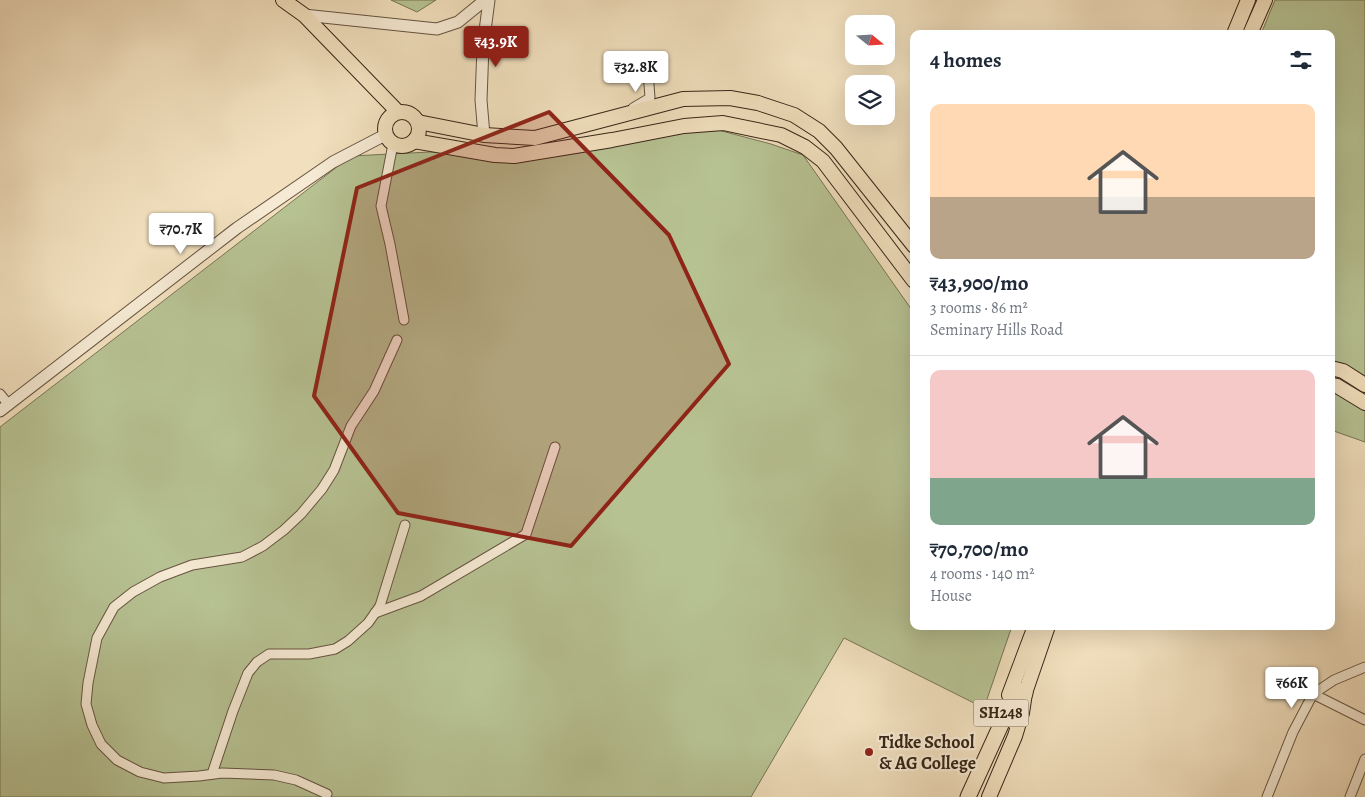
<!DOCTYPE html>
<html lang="en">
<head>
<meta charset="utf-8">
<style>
  body { margin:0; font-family:Alegreya,serif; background:#f6f6f7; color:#1f2937; height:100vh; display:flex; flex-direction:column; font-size:19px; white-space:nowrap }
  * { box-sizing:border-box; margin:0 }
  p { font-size:16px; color:#747a83 }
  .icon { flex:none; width:28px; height:28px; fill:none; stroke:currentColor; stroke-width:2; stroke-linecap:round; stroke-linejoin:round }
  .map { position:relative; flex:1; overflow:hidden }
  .drawer { position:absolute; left:910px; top:30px; width:425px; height:600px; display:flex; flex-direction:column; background:#fff; border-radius:10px; box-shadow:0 5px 20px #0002 }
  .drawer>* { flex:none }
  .needle { width:32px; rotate:108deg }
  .buttons { position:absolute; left:845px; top:15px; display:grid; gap:10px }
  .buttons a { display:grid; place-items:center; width:50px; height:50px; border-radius:10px; background:#fff; box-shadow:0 5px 20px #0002; font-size:25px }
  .price { position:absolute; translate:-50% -42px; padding:0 11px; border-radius:5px; background:#fff; color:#222; font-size:16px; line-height:32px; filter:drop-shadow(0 1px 2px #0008) }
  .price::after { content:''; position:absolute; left:50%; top:30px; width:15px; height:11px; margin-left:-8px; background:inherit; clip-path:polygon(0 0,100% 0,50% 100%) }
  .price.selected { background:#8f2418; color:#fff }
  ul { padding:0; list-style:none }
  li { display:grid; align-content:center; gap:10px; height:265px; padding:0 20px }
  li+li { border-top:1px solid #e0e1e3 }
  li span { display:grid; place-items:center; height:155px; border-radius:10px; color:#555 }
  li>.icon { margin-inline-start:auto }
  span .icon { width:90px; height:90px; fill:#fffc; stroke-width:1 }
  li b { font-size:21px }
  h2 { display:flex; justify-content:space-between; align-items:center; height:60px; padding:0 20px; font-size:21px }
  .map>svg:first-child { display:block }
  .green { fill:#b7c293; stroke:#787455 }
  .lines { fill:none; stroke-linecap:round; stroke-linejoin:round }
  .minor-casing { stroke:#665440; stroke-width:11 }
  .tertiary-casing { stroke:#665440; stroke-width:13 }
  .primary-casing { stroke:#382517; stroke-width:16 }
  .trunk-casing { stroke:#382517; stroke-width:17 }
  .minor { stroke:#f6ead4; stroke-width:9 }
  .tertiary { stroke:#f6ead4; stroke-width:11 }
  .primary { stroke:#f1dfbd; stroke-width:14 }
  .trunk { stroke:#f1dfbd; stroke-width:15 }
  .marked { fill:#8f2418; fill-opacity:0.2; stroke:#8f2418; stroke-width:4; stroke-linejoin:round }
  .poi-dot { fill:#8f2418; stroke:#f6ead4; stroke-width:2 }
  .labels { text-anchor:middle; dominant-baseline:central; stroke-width:4.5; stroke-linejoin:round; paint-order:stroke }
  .shield { fill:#f6ead4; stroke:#716050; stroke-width:1 }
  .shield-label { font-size:16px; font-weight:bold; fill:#382517 }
  .poi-label { font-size:18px; font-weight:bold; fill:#382517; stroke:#f6ead4; text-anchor:start }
</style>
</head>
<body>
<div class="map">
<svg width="1365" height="797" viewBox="0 0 1365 797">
  <rect width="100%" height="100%" fill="#f1dfbd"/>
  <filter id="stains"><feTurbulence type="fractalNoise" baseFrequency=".004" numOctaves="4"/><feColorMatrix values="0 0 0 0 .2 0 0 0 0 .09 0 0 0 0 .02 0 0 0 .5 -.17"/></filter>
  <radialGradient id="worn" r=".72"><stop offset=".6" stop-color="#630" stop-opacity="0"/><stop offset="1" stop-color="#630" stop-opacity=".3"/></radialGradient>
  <g class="green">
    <polygon points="391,0 436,0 417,12"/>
    <polygon points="1275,0 1365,0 1365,442 1331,430 1331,34 1261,34"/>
    <polygon points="718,130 771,144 803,155 914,313 914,626 1012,626 984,708 844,638 751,797 0,797 0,427 351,156 430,152 535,155 688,132"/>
  </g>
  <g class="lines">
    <defs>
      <g id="minor">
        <polyline points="633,108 650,98 648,71"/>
        <polyline points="393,144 381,206 390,244 404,320"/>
        <polyline points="0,394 9,405"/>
        <polyline points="375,613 421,596 526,534 555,447"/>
        <polyline points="1313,694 1365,720"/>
        <polyline points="212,774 233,711 248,673 257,662 269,654 309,654 335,649 348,641 368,623 380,606 405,525"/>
        <polyline points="327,794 296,780 274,775 222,773 199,776 164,778 140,772 117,760 101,744 92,725 86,704 88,683 97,638 114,607 133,592 160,577 192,565 242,557 263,546 284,530 301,514 322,489 334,470 351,426 374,391 397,340"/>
        <polyline points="1267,797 1293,732 1313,694 1334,680 1365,667"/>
        <polyline points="1350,797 1365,759"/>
      </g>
      <g id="tertiary">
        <polyline points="304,15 437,29 458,22 485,0"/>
        <polyline points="484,135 481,100 483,46 489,0"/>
        <polyline points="0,411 237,228 333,162 385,135"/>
      </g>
      <g id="primary">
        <polyline points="283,0 304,15 398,112"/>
        <polyline points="1234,34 1248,0"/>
        <polyline points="1250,34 1265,0"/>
        <circle cx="402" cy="129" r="17"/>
        <polyline points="418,122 484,135 535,138 683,99 730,98 758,103 794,115 819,131 836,148 914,246"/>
        <polyline points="414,141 495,155 514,156 612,140 684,126 723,123 781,135 805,147 823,161 914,281"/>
        <polyline points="1331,368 1343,371 1365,385"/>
        <polyline points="1331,385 1337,386 1365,403"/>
        <polyline points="1009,695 1035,626"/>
        <polyline points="989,797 1015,736 1022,713 1025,693 1048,626"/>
      </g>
      <g id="trunk">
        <polyline points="1013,721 1025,693"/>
        <polyline points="968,797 1010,705 1014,686"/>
      </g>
    </defs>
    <use href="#minor" class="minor-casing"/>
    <use href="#tertiary" class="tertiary-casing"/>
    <use href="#primary" class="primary-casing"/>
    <use href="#trunk" class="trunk-casing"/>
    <use href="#minor" class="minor"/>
    <use href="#tertiary" class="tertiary"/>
    <use href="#primary" class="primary"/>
    <use href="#trunk" class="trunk"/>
  </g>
  <path class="marked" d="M549 112 669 235 729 364 571 546 398 513 314 396 357 188Z"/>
  <circle class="poi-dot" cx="869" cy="752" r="5"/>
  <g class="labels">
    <rect class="shield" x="973.5" y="699.5" width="55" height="27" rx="4"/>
    <g class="shield-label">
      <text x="1001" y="713">SH248</text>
    </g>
    <g class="poi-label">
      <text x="879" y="742">Tidke School<tspan x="879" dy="21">&amp; AG College</tspan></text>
    </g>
  </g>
  <rect width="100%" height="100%" filter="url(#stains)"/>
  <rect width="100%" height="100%" fill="url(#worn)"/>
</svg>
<div class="buttons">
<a><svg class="needle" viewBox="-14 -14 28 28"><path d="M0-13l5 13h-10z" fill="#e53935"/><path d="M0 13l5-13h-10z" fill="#747a83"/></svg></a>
<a><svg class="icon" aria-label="layers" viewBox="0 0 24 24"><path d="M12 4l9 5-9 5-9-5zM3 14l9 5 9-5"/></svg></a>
</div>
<b class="price selected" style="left:496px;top:68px">₹43.9K</b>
<b class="price" style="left:636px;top:93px">₹32.8K</b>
<b class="price" style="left:181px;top:255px">₹70.7K</b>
<b class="price" style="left:1292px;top:709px">₹66K</b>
<section class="drawer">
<h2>4 homes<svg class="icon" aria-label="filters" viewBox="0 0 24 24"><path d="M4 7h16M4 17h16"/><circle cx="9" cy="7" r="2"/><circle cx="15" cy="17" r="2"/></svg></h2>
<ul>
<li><span style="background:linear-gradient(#ffd9b3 60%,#b9a48a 0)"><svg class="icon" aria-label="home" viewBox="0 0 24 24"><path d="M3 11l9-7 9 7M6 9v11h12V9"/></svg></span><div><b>₹43,900/mo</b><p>3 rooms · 86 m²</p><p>Seminary Hills Road</p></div></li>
<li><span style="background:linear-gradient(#f6c9c9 70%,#7fa58c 0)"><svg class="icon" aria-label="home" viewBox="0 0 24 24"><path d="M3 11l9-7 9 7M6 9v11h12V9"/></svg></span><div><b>₹70,700/mo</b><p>4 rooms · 140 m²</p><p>House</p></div></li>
</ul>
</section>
</div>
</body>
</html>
